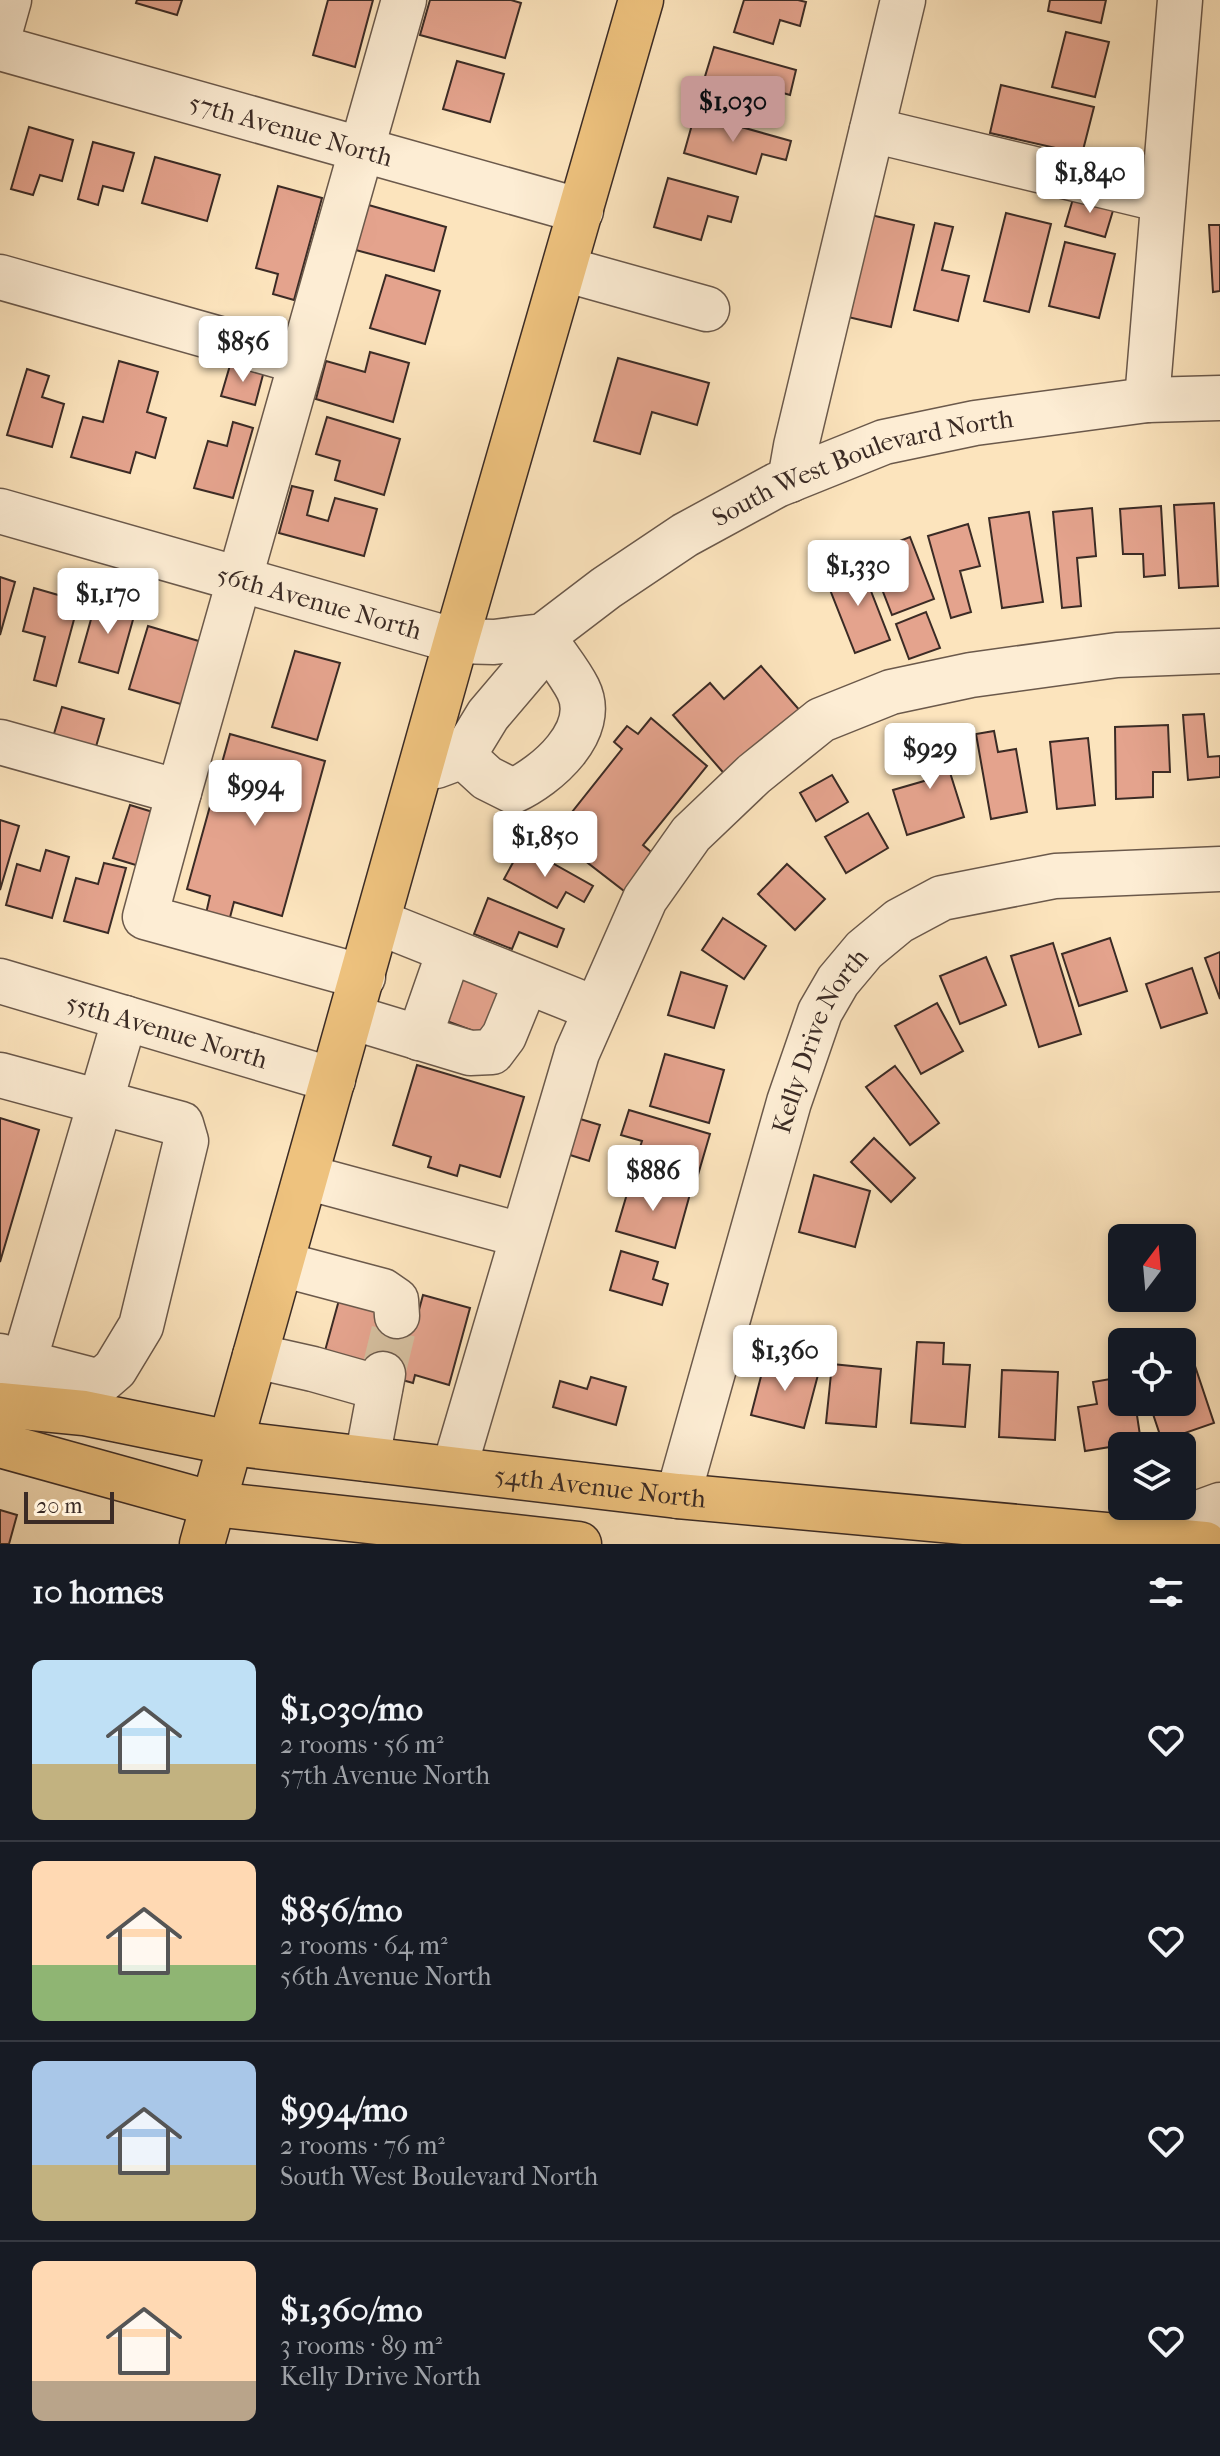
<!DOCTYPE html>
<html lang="en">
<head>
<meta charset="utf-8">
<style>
  body { margin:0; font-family:"IM FELL French Canon",serif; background:#242831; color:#f1f3f6; height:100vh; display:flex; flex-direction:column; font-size:30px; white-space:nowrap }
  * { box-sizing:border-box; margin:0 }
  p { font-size:26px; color:#9ea1a6 }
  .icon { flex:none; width:44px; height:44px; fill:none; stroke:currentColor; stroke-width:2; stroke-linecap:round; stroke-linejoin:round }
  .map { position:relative; height:1544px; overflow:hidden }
  .drawer { display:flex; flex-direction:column; background:#171b24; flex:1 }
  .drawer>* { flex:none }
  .needle { width:52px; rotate:16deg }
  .buttons { position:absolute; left:1108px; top:1224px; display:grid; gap:16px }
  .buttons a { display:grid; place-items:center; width:88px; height:88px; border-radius:12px; background:#171b24; box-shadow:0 4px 12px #0003; font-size:40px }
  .scale { position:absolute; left:24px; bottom:20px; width:90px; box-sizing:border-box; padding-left:8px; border:4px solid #3b2b25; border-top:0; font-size:22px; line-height:28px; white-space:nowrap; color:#3b2b25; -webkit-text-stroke:6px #fdedd4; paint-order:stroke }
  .price { position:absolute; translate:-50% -68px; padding:0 18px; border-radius:8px; background:#fff; color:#222; font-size:26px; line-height:52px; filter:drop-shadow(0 2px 4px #0008) }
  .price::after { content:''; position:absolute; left:50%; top:48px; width:24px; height:18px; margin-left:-12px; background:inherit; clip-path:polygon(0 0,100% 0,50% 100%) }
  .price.current { background:#c59692; color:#111 }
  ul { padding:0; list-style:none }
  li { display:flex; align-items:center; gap:24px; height:200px; padding:0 32px }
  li+li { border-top:2px solid #363941 }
  li span { display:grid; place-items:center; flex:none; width:224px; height:160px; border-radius:12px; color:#555 }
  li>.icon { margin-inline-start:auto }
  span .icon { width:96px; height:96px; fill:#fffc; stroke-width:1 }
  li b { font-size:34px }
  h2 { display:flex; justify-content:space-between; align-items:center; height:96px; padding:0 32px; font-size:34px }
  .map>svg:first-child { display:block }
  .building { fill:#e4a38d; stroke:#3b2b25; stroke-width:2 }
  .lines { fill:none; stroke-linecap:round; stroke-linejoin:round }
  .minor-tunnel { stroke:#d5bf9f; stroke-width:44; stroke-dasharray:44 22; stroke-linecap:butt }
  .minor-casing { stroke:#6b594b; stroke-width:47 }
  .major-casing { stroke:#3b2b25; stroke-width:47 }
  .minor { stroke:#fdedd4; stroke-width:44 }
  .major { stroke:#eec27e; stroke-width:44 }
  .labels { text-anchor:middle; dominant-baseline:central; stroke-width:6; stroke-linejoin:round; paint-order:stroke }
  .street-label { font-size:26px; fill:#3b2b25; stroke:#fdedd4 }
</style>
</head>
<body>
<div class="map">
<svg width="1220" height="1544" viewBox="0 0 1220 1544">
  <rect width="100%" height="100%" fill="#fce4bd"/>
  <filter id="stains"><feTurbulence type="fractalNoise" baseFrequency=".0025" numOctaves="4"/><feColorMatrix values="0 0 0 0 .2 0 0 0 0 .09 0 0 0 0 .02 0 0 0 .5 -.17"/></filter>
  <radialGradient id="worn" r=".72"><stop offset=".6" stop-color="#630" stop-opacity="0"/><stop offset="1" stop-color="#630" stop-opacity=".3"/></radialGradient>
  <g class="building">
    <polygon points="137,0 182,0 177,15 136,3"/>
    <polygon points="328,0 373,0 355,67 313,55"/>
    <polygon points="430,0 511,0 521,3 505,58 420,35"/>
    <polygon points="744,0 798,0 806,2 800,26 780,20 773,44 734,32"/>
    <polygon points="1050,0 1106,0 1101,23 1048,11"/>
    <polygon points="1066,32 1109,42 1095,97 1052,87"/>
    <polygon points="714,47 796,70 790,95 748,83 741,108 699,96"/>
    <polygon points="457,61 504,74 490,122 443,109"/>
    <polygon points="1001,85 1094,107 1082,154 990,133"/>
    <polygon points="695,114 791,141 786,160 762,154 756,174 684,153"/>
    <polygon points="29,127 73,140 62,181 40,175 33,195 11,189"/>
    <polygon points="93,142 134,153 123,191 103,186 98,205 78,199"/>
    <polygon points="155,157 220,175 207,221 142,203"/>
    <polygon points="668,178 738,197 731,222 708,216 701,240 654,227"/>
    <polygon points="278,186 322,198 294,300 273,294 278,274 256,268"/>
    <polygon points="1075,192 1115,204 1105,237 1065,226"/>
    <polygon points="365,204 446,227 434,271 352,249"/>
    <polygon points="1006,213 1051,224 1029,312 984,301"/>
    <polygon points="871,215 914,225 891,327 848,317"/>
    <polygon points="935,223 953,227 942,270 969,276 958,321 914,310"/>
    <polygon points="1209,225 1220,225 1220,291 1213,292"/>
    <polygon points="1065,242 1115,254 1099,318 1049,306"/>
    <polygon points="386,275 440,291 425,344 370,328"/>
    <polygon points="370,352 409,363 393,422 316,399 326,361 365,372"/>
    <polygon points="618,358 709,383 697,425 652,412 640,454 594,441"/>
    <polygon points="119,361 158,372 147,412 166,418 155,458 136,452 130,473 71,457 83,417 103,422"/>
    <polygon points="231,362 264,371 255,405 221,396"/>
    <polygon points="27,369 49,376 42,397 64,404 52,447 7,435"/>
    <polygon points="327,417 400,439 384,495 335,480 340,461 316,454"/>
    <polygon points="233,422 253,428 233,498 194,488 208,441 227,446"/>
    <polygon points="292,486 313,491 307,515 328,521 335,498 377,509 364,556 279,533"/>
    <polygon points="1214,503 1218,586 1179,588 1174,505"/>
    <polygon points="1161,506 1165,575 1144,577 1143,554 1123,554 1120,509"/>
    <polygon points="1092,508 1096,556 1077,558 1081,606 1062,608 1053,512"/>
    <polygon points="1029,512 1043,602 1002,608 989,518"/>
    <polygon points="968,524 980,566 960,571 971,612 951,618 928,536"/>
    <polygon points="910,537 934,599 892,615 868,553"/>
    <polygon points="860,563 890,640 855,653 825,577"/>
    <polygon points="0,577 15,582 0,635"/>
    <polygon points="34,588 79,601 56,686 34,680 45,637 23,631"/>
    <polygon points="97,598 136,609 118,673 79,662"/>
    <polygon points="926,612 940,648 909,659 896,624"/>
    <polygon points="148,626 202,642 184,705 129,689"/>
    <polygon points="295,651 340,663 317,740 272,727"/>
    <polygon points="761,666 802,713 728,778 673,715 710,683 724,699"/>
    <polygon points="62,707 104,719 95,750 53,737"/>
    <polygon points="1204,714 1208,757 1220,756 1220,777 1188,780 1183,715"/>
    <polygon points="651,718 707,766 643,845 657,857 628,894 553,836 622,749 614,742 627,726 638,734"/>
    <polygon points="1168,725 1170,772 1153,772 1153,797 1116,799 1115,727"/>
    <polygon points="936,728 964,817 907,835 893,790 931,779 917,734"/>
    <polygon points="994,731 998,752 1016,749 1027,812 991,819 976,734"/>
    <polygon points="230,734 325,761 282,916 234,902 228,925 205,918 210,896 187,889"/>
    <polygon points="1088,738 1095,805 1057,809 1050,742"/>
    <polygon points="832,775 848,802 816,821 800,793"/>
    <polygon points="130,805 156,813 139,866 113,858"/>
    <polygon points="868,813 888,848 846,873 825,837"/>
    <polygon points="0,820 19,826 0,890"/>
    <polygon points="522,846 593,886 584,902 566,892 557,908 504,879"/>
    <polygon points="46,850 69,857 52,918 6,905 17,864 40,871"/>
    <polygon points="104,863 126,868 108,933 64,921 76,878 98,884"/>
    <polygon points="787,864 825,899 795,930 758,894"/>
    <polygon points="488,898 564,929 557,947 519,932 512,949 474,934"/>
    <polygon points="723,918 766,946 744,979 702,950"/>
    <polygon points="1110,938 1127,991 1079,1006 1062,954"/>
    <polygon points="1053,943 1081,1034 1039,1047 1011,956"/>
    <polygon points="1220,952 1220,999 1205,958"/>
    <polygon points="986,957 1006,1005 960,1024 940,976"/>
    <polygon points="1192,968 1207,1013 1161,1028 1146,984"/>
    <polygon points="681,972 727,986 714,1028 668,1015"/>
    <polygon points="462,974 512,993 495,1039 444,1020"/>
    <polygon points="937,1003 963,1051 921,1074 895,1026"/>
    <polygon points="665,1054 724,1070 709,1123 650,1106"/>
    <polygon points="417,1065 524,1097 500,1177 460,1165 457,1176 428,1167 431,1157 393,1145"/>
    <polygon points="895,1066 939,1123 910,1145 866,1087"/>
    <polygon points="629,1110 710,1134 695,1185 634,1166 642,1141 621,1135"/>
    <polygon points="0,1118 39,1130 0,1262"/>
    <polygon points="577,1118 600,1125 589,1161 567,1154"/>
    <polygon points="874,1138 915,1178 891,1202 851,1162"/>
    <polygon points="814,1175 870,1191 855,1247 799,1232"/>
    <polygon points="632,1177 690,1194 675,1248 616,1231"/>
    <polygon points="621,1251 658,1262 653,1279 668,1284 662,1305 610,1290"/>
    <polygon points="423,1295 470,1308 449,1385 415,1375 413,1383 323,1358 339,1300 416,1321"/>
    <polygon points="917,1342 944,1343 943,1364 970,1365 965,1427 911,1423"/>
    <polygon points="766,1357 819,1371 804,1428 751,1415"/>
    <polygon points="1194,1363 1214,1423 1162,1441 1149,1402 1182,1402 1182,1367"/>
    <polygon points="832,1364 881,1369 876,1427 826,1423"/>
    <polygon points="1002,1370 1058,1372 1055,1440 999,1437"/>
    <polygon points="591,1377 626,1387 616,1425 553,1407 560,1381 587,1389"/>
    <polygon points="1122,1377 1122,1402 1135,1402 1141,1442 1085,1451 1078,1407 1097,1404 1093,1382"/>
    <polygon points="0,1510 17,1515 9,1544 0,1544"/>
  </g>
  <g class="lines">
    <polyline class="minor-tunnel" points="383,1374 397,1316"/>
    <defs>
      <g id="minor">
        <polyline points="0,32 9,0"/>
        <path id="s1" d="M0 48 581 211"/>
        <polyline points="872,130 1163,200"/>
        <polyline points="564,269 707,309"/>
        <polyline points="0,277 301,362"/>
        <polyline points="1147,400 1180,0"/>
        <polyline points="790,480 796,446 903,0"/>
        <path id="s2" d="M0 511 456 641 494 642 543 636 606 588 685 535 777 485 884 442 975 423 1147 400 1220 398"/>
        <polyline points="0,742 179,792 404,0"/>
        <path d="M463 756 487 778 513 791C546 776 599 731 578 689 569 671 554 654 543 636"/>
        <polyline points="436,766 463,756 488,715 533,662 543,636"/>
        <polyline points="179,792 145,917 363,977"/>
        <polyline points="378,922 596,1009"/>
        <path id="s3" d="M0 981 333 1080"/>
        <polyline points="351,1017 470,1053 492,1052 504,1036 526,982"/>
        <polyline points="419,1038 449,952"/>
        <polyline points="0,1075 181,1124 186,1141 141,1326 115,1369 100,1382 0,1356"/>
        <polyline points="306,1177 521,1235"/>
        <polyline points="281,1264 383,1291 396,1300 397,1316"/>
        <polyline points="255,1356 313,1369 380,1388"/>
        <polyline points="16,1389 125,1018"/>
        <polyline points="367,1459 383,1374"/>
        <polyline points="454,1469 577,1053 645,899 691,834 754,774 821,720 891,692 971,675 1117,655 1220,651"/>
        <path id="s4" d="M678 1496 789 1102 820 1012 838 981 864 950 899 921 942 898 1055 876 1220 869"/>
        <polyline points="1135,1536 1220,1505"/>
      </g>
      <g id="major">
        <path id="s5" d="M0 1405 84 1413 231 1443 678 1496 1205 1544"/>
        <polyline points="0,1445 213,1504 579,1544"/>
        <polyline points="202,1544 456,641 641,0"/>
      </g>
    </defs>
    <use href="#minor" class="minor-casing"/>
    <use href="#major" class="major-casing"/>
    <use href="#minor" class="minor"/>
    <use href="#major" class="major"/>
  </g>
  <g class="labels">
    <g class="street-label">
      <text stroke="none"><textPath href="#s1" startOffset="302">57th Avenue North</textPath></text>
      <text stroke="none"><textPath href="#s2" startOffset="928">South West Boulevard North</textPath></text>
      <text stroke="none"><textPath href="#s2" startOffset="332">56th Avenue North</textPath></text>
      <text stroke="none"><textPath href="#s3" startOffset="174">55th Avenue North</textPath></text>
      <text stroke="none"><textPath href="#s4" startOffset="478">Kelly Drive North</textPath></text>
      <text stroke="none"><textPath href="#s5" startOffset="606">54th Avenue North</textPath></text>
    </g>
  </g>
  <rect width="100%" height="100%" filter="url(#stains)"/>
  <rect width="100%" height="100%" fill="url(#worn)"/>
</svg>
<div class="buttons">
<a><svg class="needle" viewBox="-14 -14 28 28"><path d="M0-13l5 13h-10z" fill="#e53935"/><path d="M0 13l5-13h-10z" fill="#9ea1a6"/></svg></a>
<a><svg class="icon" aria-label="locate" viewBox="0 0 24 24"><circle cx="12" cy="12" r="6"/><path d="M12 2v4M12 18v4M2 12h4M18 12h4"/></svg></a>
<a><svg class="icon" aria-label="layers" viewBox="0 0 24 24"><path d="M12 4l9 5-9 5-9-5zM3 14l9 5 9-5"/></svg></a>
</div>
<div class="scale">20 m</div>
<b class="price current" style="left:733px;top:144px">$1,030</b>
<b class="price" style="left:1090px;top:215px">$1,840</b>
<b class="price" style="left:243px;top:384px">$856</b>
<b class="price" style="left:858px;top:608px">$1,330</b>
<b class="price" style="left:108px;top:636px">$1,170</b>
<b class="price" style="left:930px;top:791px">$929</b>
<b class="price" style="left:255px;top:828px">$994</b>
<b class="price" style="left:545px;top:879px">$1,850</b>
<b class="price" style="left:653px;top:1213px">$886</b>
<b class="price" style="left:785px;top:1393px">$1,360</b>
</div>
<section class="drawer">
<h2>10 homes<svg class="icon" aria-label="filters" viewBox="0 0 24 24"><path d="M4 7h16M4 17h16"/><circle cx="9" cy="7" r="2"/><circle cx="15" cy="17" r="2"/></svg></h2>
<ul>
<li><span style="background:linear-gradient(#bfe0f5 65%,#c2b280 0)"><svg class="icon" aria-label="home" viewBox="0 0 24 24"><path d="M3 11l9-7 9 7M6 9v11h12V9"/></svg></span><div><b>$1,030/mo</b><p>2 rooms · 56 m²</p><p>57th Avenue North</p></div><svg class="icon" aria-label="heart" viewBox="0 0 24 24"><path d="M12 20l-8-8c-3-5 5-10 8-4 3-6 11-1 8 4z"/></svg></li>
<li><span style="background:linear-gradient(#ffd9b3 65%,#8fb573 0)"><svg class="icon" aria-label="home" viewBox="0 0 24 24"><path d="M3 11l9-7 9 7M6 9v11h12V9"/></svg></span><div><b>$856/mo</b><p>2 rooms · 64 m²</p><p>56th Avenue North</p></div><svg class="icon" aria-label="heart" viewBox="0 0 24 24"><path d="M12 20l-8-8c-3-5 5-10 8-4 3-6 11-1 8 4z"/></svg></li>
<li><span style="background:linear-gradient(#a9c7e8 65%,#c2b280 0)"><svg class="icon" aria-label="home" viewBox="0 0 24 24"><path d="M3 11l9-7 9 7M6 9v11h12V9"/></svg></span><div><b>$994/mo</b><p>2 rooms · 76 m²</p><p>South West Boulevard North</p></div><svg class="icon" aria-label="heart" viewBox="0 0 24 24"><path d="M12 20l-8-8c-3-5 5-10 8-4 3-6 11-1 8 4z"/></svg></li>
<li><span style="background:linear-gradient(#ffd9b3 75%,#b9a48a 0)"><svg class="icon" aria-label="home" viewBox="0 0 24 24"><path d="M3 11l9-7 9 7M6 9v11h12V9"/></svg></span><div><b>$1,360/mo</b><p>3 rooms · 89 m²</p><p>Kelly Drive North</p></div><svg class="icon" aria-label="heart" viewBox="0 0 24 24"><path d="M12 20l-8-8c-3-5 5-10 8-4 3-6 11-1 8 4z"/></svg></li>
</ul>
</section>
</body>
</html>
